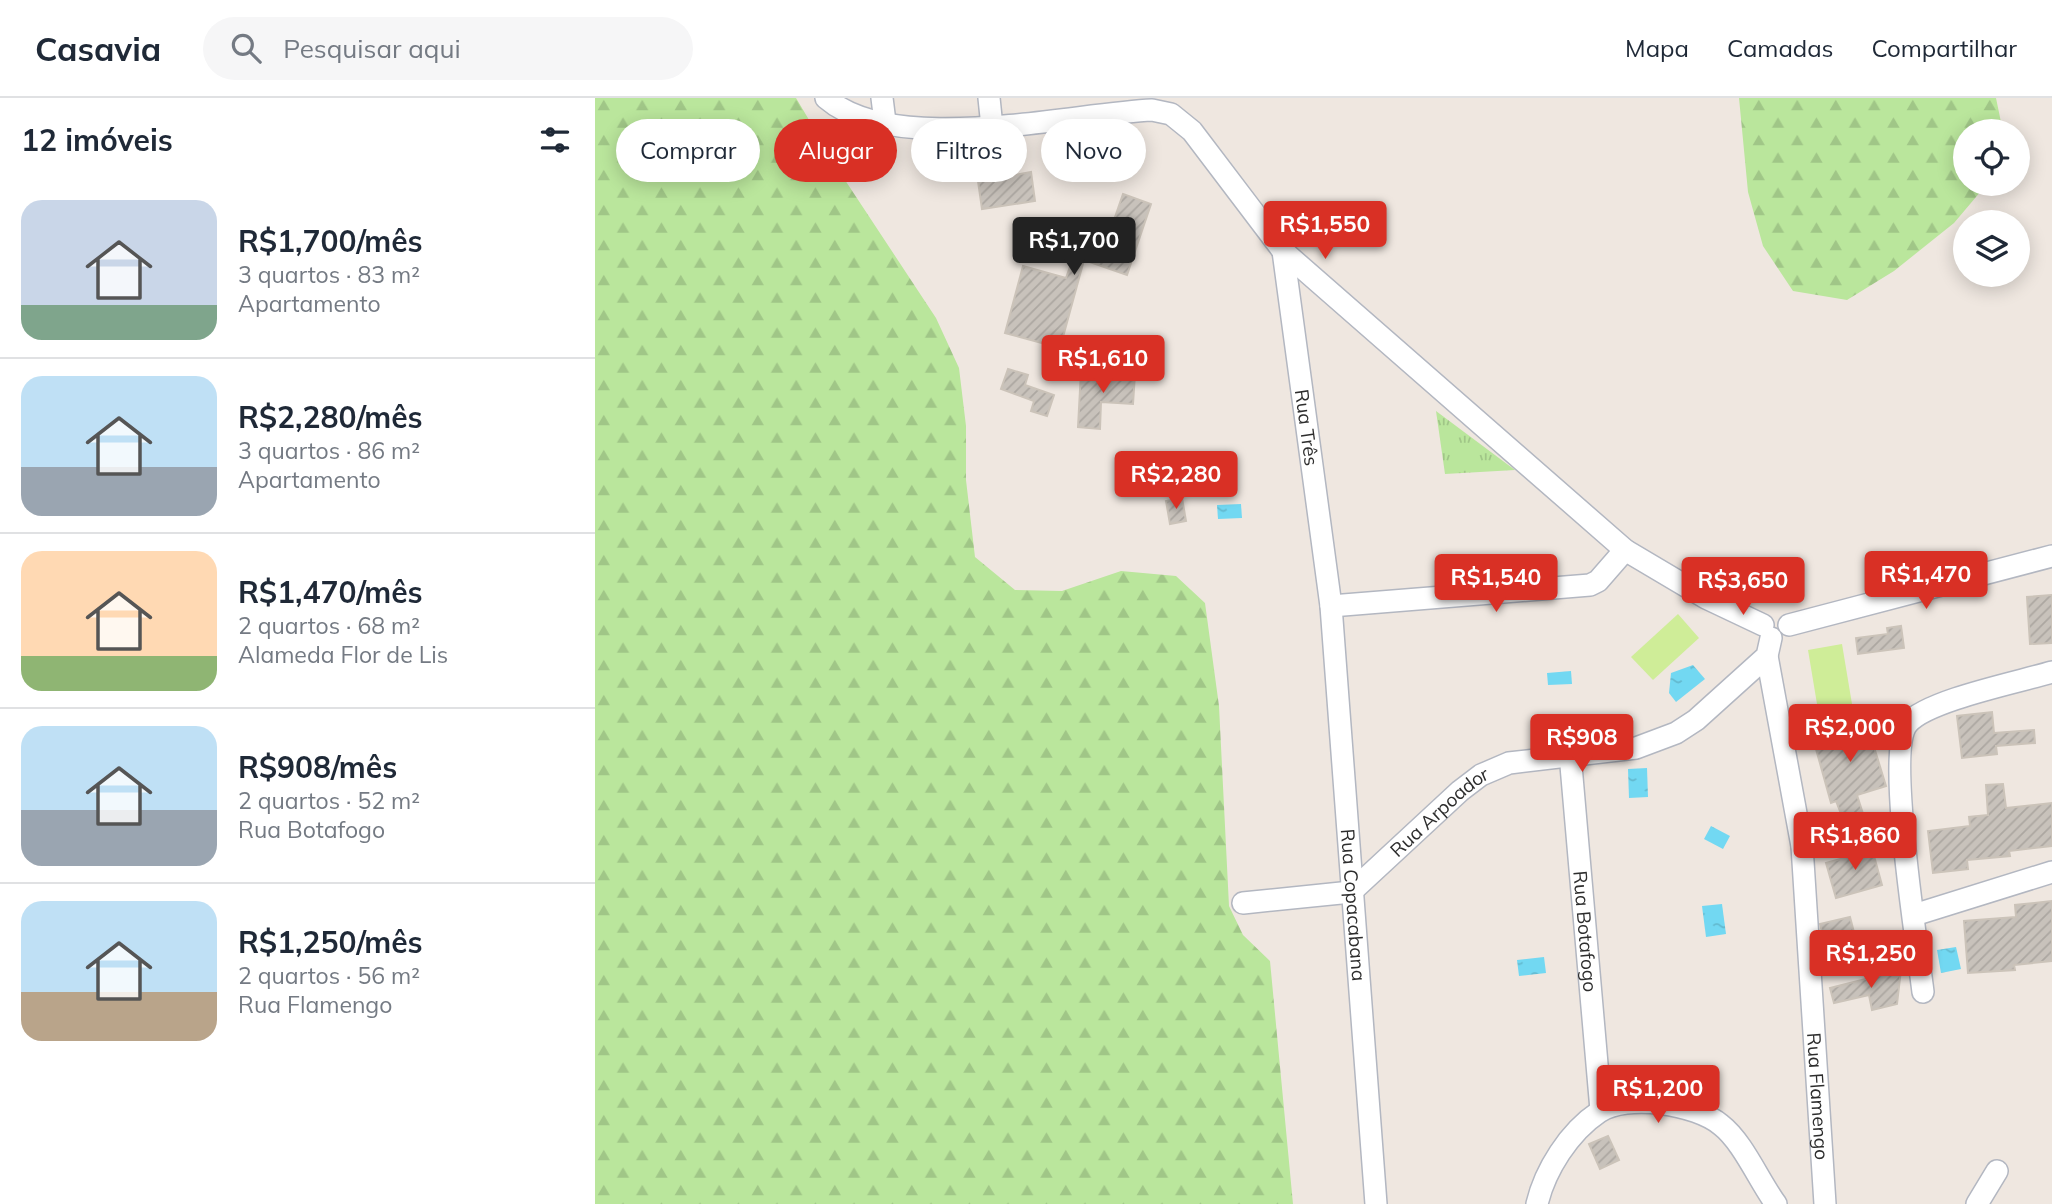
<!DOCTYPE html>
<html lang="pt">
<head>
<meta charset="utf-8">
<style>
  body { margin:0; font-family:Mulish,sans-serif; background:#f6f6f7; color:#1f2937; height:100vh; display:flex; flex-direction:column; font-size:26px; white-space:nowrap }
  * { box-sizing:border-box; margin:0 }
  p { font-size:23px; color:#747a83 }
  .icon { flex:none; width:38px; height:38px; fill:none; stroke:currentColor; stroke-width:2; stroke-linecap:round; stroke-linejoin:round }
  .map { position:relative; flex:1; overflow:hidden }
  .details { display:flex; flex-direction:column; background:#fff; width:595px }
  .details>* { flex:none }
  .guide { position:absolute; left:21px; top:21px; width:665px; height:63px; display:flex; gap:14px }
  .controls { position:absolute; left:1358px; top:21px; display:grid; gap:14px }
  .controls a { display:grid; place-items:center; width:77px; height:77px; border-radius:50%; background:#fff; box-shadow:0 4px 18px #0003; font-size:35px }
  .price { position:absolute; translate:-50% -60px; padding:0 16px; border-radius:7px; background:#d93025; color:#fff; font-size:23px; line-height:46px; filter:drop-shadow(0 2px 4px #0008) }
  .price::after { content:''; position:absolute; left:50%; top:42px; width:21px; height:16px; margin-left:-10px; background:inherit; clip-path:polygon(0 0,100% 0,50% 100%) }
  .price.active { background:#222; color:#fff }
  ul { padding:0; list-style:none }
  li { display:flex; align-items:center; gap:21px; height:175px; padding:0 21px }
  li+li { border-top:2px solid #e0e1e3 }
  li span { display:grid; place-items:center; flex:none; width:196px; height:140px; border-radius:21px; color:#555 }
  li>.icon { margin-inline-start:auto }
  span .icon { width:84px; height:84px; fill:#fffc; stroke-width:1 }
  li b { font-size:30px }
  h2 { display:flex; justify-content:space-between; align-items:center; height:84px; padding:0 21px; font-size:30px }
  .pill { padding:0 24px; border-radius:32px; background:#fff; box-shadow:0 4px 18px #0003; font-size:24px; line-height:63px }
  .pill.active { background:#d93025; color:#fff }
  header { display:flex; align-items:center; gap:42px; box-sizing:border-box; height:98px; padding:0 35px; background:#fff; border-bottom:2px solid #e0e1e3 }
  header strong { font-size:33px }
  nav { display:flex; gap:38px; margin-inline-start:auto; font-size:24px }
  .search { width:490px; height:63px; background:#f6f6f7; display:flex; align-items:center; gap:18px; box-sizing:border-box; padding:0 24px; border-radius:38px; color:#747a83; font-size:26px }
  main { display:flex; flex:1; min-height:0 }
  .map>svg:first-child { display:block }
  .forest { fill:url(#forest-firs) }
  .park { fill:url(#park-tufts) }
  .pitch { fill:#cfed98 }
  .water { fill:url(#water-ripples) }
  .building { fill:url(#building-hatch); stroke:#cbc3b9; stroke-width:2 }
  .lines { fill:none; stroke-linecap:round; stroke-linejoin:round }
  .minor-casing { stroke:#b3b7c1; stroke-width:24 }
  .minor { stroke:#fff; stroke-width:21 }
  .labels { text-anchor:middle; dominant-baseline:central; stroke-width:5; stroke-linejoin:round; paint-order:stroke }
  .street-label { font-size:19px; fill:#2d2d2d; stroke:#fff }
</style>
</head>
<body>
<header>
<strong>Casavia</strong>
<div class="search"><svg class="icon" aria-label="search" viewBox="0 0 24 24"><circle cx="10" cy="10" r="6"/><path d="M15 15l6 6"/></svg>Pesquisar aqui</div>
<nav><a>Mapa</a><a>Camadas</a><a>Compartilhar</a></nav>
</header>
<main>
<section class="details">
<h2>12 imóveis<svg class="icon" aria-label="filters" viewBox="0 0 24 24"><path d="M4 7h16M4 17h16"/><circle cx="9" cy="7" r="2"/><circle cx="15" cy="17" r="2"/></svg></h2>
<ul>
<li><span style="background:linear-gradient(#c9d6e8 75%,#7fa58c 0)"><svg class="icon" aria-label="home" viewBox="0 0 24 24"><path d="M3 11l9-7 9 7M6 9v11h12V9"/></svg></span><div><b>R$1,700/mês</b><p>3 quartos · 83 m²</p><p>Apartamento</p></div></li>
<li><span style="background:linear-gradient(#bfe0f5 65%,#9aa5b1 0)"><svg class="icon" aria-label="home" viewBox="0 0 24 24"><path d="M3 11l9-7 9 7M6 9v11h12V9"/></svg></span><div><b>R$2,280/mês</b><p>3 quartos · 86 m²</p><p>Apartamento</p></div></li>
<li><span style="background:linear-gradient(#ffd9b3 75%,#8fb573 0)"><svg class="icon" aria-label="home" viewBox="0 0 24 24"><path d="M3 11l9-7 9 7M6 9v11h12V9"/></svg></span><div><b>R$1,470/mês</b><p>2 quartos · 68 m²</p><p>Alameda Flor de Lis</p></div></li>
<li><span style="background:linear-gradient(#bfe0f5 60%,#9aa5b1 0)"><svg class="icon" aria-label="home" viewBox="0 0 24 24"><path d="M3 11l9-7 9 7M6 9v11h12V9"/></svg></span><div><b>R$908/mês</b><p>2 quartos · 52 m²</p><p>Rua Botafogo</p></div></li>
<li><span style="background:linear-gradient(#bfe0f5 65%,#b9a48a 0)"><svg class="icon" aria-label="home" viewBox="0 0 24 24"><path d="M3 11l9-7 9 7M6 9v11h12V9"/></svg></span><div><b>R$1,250/mês</b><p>2 quartos · 56 m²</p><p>Rua Flamengo</p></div></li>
</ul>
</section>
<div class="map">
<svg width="1457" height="1106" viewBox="0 0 1457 1106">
  <defs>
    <pattern id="forest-firs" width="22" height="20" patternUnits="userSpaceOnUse" patternTransform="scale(1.75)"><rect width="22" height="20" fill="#bae69c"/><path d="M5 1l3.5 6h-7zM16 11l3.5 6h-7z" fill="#a0c687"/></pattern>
    <pattern id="park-tufts" width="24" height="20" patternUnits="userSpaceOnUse" patternTransform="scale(1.75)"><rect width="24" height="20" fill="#bae69c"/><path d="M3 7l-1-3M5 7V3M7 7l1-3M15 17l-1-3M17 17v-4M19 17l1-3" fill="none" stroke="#a0c687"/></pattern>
    <pattern id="water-ripples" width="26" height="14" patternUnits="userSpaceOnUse" patternTransform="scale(1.75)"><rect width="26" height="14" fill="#72d8f2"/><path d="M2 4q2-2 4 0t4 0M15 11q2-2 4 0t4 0" fill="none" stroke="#63bad0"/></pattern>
    <pattern id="building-hatch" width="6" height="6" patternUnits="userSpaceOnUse" patternTransform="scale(1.75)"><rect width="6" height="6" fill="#c8c2bb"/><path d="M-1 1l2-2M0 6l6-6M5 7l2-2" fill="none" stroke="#aca7a1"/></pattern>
  </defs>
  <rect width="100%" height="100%" fill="#efe7e0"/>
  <g class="forest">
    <polygon points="0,0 201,0 248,79 341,220 364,270 371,328 371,382 380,459 420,492 467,493 526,473 581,478 610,505 624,608 634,808 648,837 675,863 698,1106 0,1106"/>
    <polygon points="1144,0 1401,0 1407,29 1406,33 1370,33 1370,86 1392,86 1359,125 1299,173 1252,202 1198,193 1168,148 1153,94"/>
  </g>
  <polygon class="park" points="841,313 920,372 850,376"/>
  <g class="pitch">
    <polygon points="1083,516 1104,540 1058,582 1036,559"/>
    <polygon points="1247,546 1259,618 1225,624 1213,552"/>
  </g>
  <g class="water">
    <polygon points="646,406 647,420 623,421 622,407"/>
    <polygon points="1098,567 1110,581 1081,604 1074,595 1076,575"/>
    <polygon points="976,573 977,586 953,587 952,575"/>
    <polygon points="1052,670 1053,699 1034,700 1033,671"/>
    <polygon points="1116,728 1135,738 1128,751 1109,741"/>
    <polygon points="1127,806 1131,836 1111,839 1107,808"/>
    <polygon points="1361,849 1366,871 1346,875 1342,852"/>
    <polygon points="949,859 951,875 924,878 922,862"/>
  </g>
  <g class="building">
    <polygon points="407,65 409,79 436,74 440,103 387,111 381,69"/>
    <polygon points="528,96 556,106 532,177 489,162 465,250 410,235 428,168 471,180 487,134 511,145"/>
    <polygon points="413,271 433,277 430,287 459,297 452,318 436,313 439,303 406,291"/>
    <polygon points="486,273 540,276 538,306 506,304 505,331 483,329"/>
    <polygon points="587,400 591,423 575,426 571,403"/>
    <polygon points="1457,497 1457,545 1435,546 1432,499"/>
    <polygon points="1306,528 1309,550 1263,556 1261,540 1293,536 1292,530"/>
    <polygon points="1397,614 1399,635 1439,632 1440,645 1401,648 1402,656 1367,660 1362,618"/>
    <polygon points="1276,615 1286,646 1279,649 1291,688 1262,697 1270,722 1263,730 1250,726 1241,703 1236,705 1216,633"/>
    <polygon points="1408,686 1411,710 1457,705 1457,748 1414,753 1415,758 1372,762 1373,771 1338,775 1333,733 1375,728 1374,719 1393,717 1391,687"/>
    <polygon points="1266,744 1276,747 1287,787 1241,800 1231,765 1260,757 1258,751"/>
    <polygon points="1457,803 1457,863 1419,867 1420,872 1373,875 1369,823 1421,819 1420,807"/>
    <polygon points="1255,819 1261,842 1231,850 1225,826"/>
    <polygon points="1306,872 1302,906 1277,912 1274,897 1239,905 1235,890"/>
    <polygon points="1013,1038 1024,1062 1005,1071 994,1046"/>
  </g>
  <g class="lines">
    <defs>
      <g id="minor">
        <path d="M231 0C299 59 473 16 557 12L576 16 597 33 688 153 1030 452 1111 500 1168 527"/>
        <polyline points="287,0 290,24"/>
        <polyline points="394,0 397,29"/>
        <path id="s1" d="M688 153 736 508 781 1106"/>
        <polyline points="736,508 995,487 1003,483 1030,452"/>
        <polyline points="1194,527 1457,458"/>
        <path id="s2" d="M1172 558 1207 748 1230 1106"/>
        <path id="s3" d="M975 656 1006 1012"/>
        <polyline points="1275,734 1307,727"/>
        <polyline points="1207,748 1254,739"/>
        <path id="s4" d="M648 805 756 794 865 693 886 677 914 665 1041 650 1081 635 1101 622 1172 558 1176 540"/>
        <polyline points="1319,817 1457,774"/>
        <path d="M1328 894C1323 851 1290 651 1313 625 1333 602 1424 584 1457 574"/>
        <path d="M942 1106C950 1072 974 1034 1004 1014 1032 995 1101 1006 1126 1027 1148 1044 1164 1083 1181 1106"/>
        <polyline points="1382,1106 1402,1073"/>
      </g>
    </defs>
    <use href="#minor" class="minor-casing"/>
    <use href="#minor" class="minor"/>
  </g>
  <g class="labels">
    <g class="street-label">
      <text stroke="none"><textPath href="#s1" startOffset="178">Rua Três</textPath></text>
      <text stroke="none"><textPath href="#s4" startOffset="228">Rua Arpoador</textPath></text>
      <text stroke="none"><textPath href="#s1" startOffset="658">Rua Copacabana</textPath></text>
      <text stroke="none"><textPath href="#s3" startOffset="178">Rua Botafogo</textPath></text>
      <text stroke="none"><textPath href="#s2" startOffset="444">Rua Flamengo</textPath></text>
    </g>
  </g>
</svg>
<div class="controls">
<a><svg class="icon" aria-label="locate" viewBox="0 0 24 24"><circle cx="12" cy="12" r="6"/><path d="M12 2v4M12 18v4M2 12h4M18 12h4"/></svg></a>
<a><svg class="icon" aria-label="layers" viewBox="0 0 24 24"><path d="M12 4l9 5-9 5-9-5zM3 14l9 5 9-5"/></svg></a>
</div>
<b class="price" style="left:730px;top:163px">R$1,550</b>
<b class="price active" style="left:479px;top:179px">R$1,700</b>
<b class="price" style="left:508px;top:297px">R$1,610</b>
<b class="price" style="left:581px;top:413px">R$2,280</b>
<b class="price" style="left:1331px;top:513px">R$1,470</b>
<b class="price" style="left:901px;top:516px">R$1,540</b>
<b class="price" style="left:1148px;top:519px">R$3,650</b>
<b class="price" style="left:1255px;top:666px">R$2,000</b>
<b class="price" style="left:987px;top:676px">R$908</b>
<b class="price" style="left:1260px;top:774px">R$1,860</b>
<b class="price" style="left:1276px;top:892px">R$1,250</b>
<b class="price" style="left:1063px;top:1027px">R$1,200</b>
<div class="guide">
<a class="pill">Comprar</a>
<a class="pill active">Alugar</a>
<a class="pill">Filtros</a>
<a class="pill">Novo</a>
</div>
</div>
</main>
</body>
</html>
